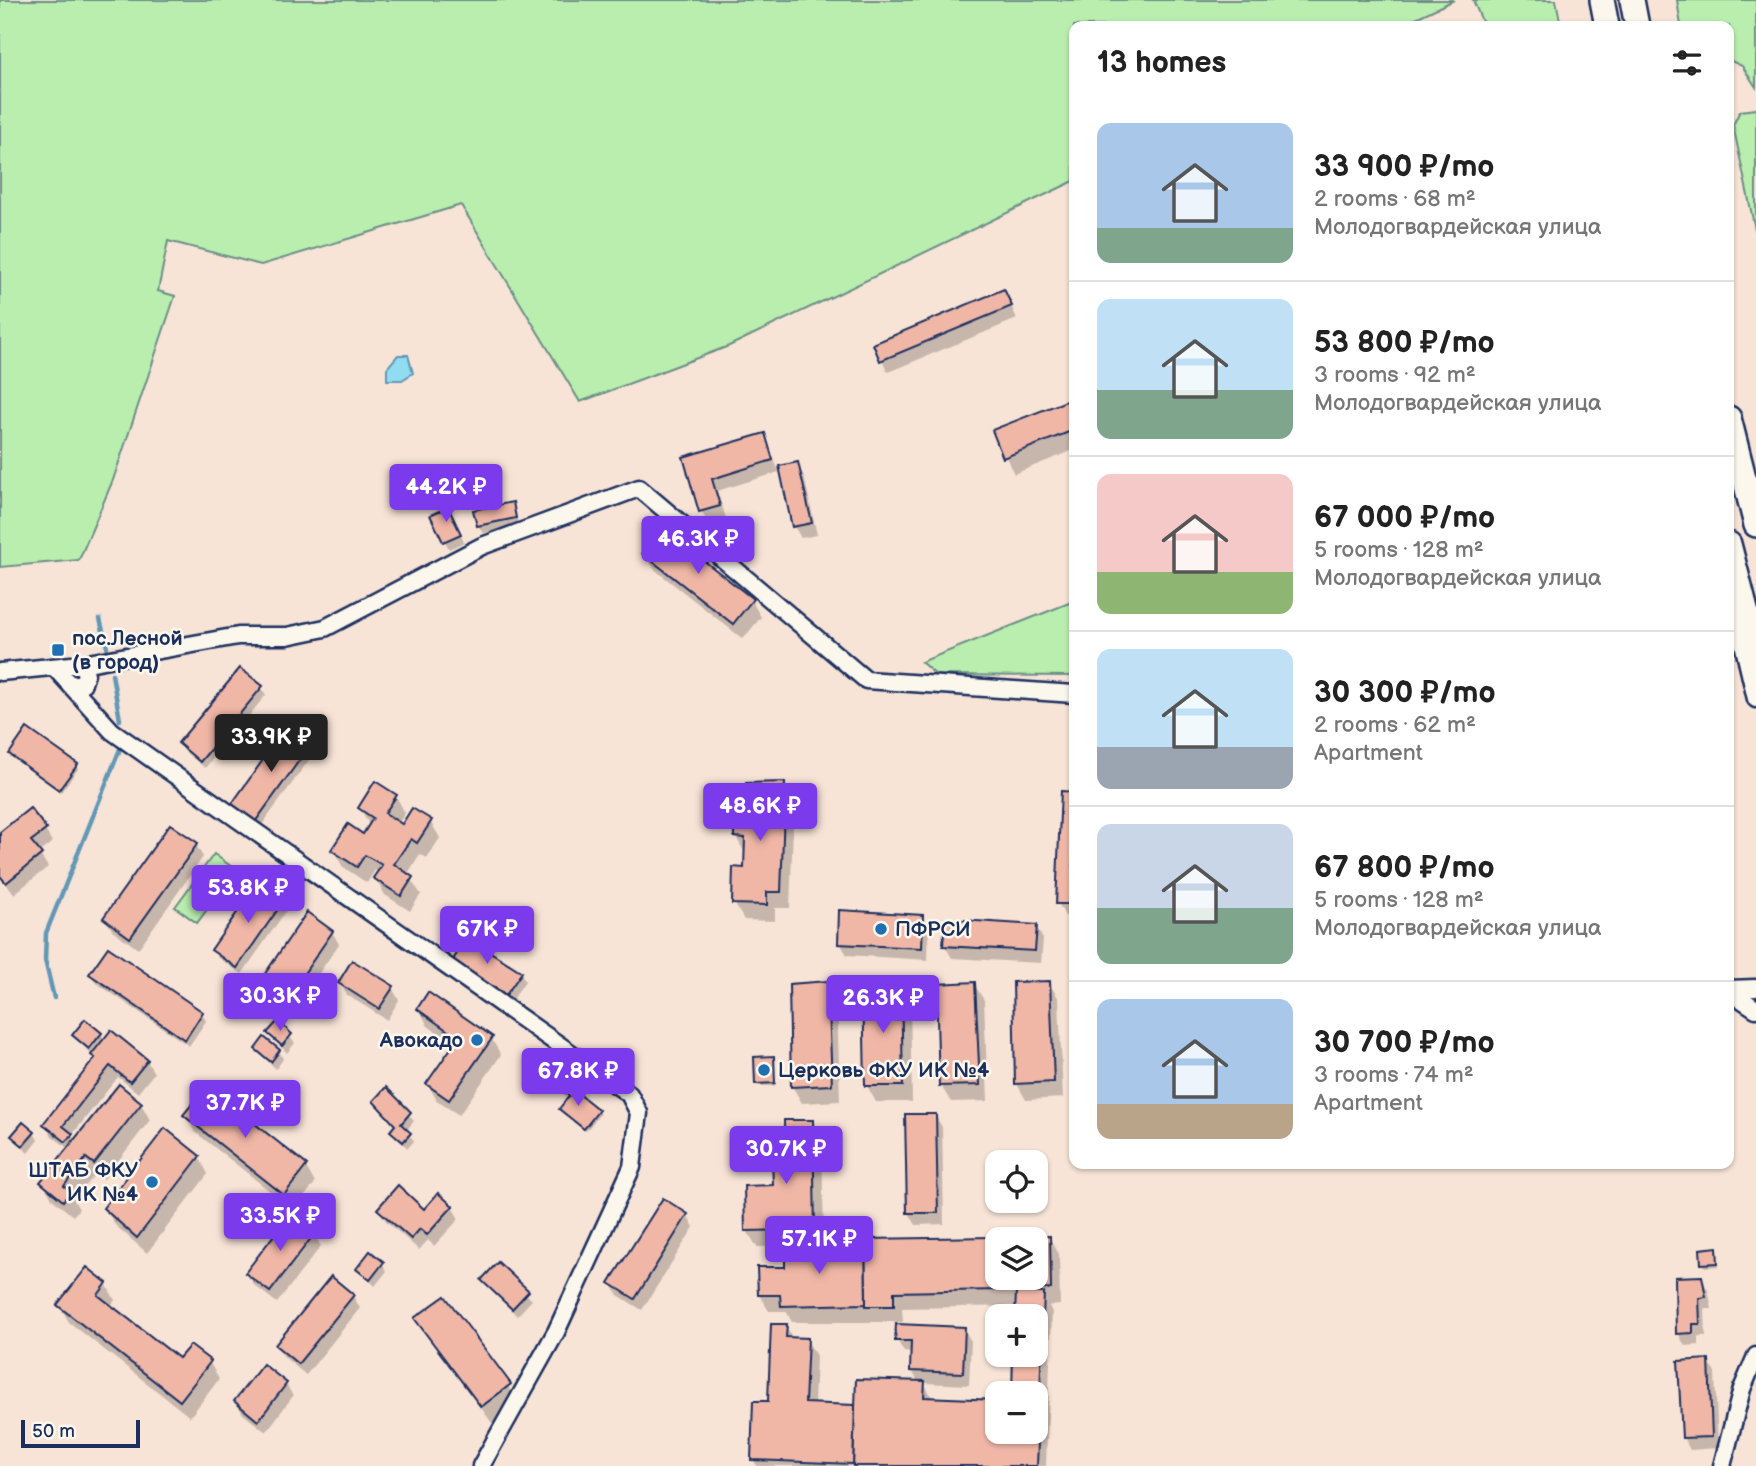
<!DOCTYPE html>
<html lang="en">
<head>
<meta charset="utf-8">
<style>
  body { margin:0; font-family:"Balsamiq Sans",sans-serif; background:#f2f2f2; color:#222; height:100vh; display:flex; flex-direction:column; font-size:26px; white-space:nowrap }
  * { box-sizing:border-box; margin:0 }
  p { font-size:23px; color:#767676 }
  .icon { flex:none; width:38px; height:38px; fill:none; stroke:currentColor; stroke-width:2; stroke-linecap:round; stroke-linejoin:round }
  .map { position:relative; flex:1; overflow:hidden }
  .details { position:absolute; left:1069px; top:21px; width:665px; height:1148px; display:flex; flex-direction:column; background:#fff; border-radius:14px; box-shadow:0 2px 5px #0004 }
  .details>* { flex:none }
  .buttons { position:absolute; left:985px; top:1150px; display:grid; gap:14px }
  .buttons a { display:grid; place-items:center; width:63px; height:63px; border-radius:14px; background:#fff; box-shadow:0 2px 5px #0004; font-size:35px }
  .scale { position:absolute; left:21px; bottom:18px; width:119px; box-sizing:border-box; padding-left:7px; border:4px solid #1b2f5e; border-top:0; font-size:19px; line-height:24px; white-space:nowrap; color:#1b2f5e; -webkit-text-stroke:5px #fbf7ec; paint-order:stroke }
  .price { position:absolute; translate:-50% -60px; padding:0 16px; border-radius:7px; background:#7c3aed; color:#fff; font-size:23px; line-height:46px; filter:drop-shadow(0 2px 4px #0008) }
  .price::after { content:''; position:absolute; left:50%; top:42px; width:21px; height:16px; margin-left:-10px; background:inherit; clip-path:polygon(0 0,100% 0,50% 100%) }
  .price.current { background:#222; color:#fff }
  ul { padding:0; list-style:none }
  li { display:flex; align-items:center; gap:21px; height:175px; padding:0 28px }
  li+li { border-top:2px solid #e0e0e0 }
  li span { display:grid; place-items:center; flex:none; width:196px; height:140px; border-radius:14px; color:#555 }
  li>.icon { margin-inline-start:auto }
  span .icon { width:84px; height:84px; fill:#fffc; stroke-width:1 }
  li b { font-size:30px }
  h2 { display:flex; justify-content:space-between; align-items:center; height:84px; padding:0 28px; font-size:30px }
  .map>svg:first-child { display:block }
  .green { fill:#baeeaf; stroke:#6a8e86; stroke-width:2 }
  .water { fill:#91dcf1; stroke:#6297b6; stroke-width:2 }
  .shadow { fill:#0003; fill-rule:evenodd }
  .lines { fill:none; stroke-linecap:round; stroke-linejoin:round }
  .stream { stroke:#6297b6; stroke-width:4.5 }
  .building { fill:#f0b7a7; stroke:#1b2f5e; stroke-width:2; fill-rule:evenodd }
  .minor-casing { stroke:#1b2f5e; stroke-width:21 }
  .highway-casing { stroke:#1b2f5e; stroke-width:28 }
  .minor { stroke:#fbf7ec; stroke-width:16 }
  .highway { stroke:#fbf7ec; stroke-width:23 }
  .poi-dot { fill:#1f6fb2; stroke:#fbf7ec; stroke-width:2.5 }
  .labels { text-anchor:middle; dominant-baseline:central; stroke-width:5; stroke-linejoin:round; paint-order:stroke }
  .poi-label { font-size:21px; font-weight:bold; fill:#1b2f5e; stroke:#fbf7ec; text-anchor:start }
</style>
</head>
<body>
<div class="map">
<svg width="1756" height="1466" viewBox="0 0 1756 1466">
  <rect width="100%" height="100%" fill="#f8e4d7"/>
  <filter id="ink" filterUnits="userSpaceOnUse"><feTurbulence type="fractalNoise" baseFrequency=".0143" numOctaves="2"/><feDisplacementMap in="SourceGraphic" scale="14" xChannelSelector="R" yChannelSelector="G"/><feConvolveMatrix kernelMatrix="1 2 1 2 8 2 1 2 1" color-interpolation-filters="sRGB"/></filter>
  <g filter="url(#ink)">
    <g class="green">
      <polygon points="0,0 1454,0 1399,26 1074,26 1074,181 729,346 580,402 461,205 261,265 168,241 158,291 175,296 113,480 79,560 0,567"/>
      <polygon points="1473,0 1556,0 1561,26 1484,26"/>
      <polygon points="1677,0 1756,0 1756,87 1742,66 1729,60 1729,26 1681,26"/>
      <polygon points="1756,109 1756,234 1733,125 1740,111"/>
      <polygon points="1074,601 1074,676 936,675 921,662"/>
      <polygon points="214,854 236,870 197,923 175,907"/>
    </g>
    <polygon class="water" points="398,355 408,355 413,373 402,380 387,380 387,368"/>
    <g class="shadow">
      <polygon points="1010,303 1017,319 888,372 875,345"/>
      <polygon points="1074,400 1074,450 1014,474 994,431"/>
      <polygon points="764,435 779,472 717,491 726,518 708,523 701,511 685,458"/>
      <polygon points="797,464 804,476 817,535 801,538 794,526"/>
      <polygon points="512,504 519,526 483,533 478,525"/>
      <polygon points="432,516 452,517 464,542 449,549"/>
      <polygon points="645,553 751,600 761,617 743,639 654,569"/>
      <polygon points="261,687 266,695 205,768 184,751 180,743"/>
      <polygon points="309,745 314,753 259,829 238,813"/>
      <polygon points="11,754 76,765 78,769 61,792"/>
      <polygon points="784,784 794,800 790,908 775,908 775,921 744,920 734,903 746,870 745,853 736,837"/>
      <polygon points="1062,793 1074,794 1074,916 1065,916 1058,903"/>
      <polygon points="396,796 405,813 398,824 403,826 430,821 440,838 427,858 420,854 407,875 421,894 410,911 385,895 375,878 379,873 375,870 367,883 343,867 333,850 363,836 370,826 360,808"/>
      <polygon points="45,830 52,842 39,853 48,867 14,894 0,877 0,834"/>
      <polygon points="196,845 203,857 138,949 112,930 105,918"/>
      <polygon points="283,900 288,908 242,974 218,958 213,950"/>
      <polygon points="922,916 929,929 928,960 847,955 840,943"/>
      <polygon points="1036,926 1043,939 1041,963 952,958 945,946"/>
      <polygon points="332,932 339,944 293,1011 269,993 262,981"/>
      <polygon points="455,960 521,973 525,981 511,1002 460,968"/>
      <polygon points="91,974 202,1013 206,1021 189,1046 95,982"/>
      <polygon points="340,983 392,988 399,1000 387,1020 347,995"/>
      <polygon points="827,983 837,1000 840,1101 802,1103 792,1086"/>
      <polygon points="1049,983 1059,999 1063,1098 1026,1100 1017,1084"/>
      <polygon points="974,984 984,1000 988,1101 951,1102 941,1086"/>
      <polygon points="900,985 910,1001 912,1102 876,1102 867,1086"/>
      <polygon points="419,1009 491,1038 501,1055 459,1115 437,1101 428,1084 455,1045 428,1026"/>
      <polygon points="278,1024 295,1043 287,1053 270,1033"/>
      <polygon points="101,1034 105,1041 147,1061 154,1073 138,1093 118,1077 72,1135 75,1141 141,1104 150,1120 104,1179 96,1173 74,1200 79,1209 73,1216 52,1199 43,1182 69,1149 52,1136 45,1124 96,1060 74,1035"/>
      <polygon points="257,1050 279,1051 283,1059 276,1069"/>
      <polygon points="773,1058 775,1086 758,1086 756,1083"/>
      <polygon points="386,1089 414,1121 406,1131 414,1141 408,1148 396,1138 392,1131 396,1127 376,1101"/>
      <polygon points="566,1093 600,1114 586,1131 561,1109 570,1097"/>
      <polygon points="935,1115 942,1127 944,1224 916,1225 909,1213"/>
      <polygon points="186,1116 306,1167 315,1183 294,1210 195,1132"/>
      <path d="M812 1121 822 1138 824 1242 1049 1237 1059 1254 1060 1305 1049 1306 1052 1312 1046 1466H757L753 1459 769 1403 786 1326 793 1339 807 1340 816 1356 814 1405 857 1406 919 1383 912 1371 913 1353 904 1352 897 1340 964 1329 971 1341 969 1385 924 1383 933 1399 998 1432H1036V1393H1014L1036 1354V1316H1017V1306L902 1308 903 1322H792L786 1311H769L759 1295 787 1269 823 1253 822 1246 757 1247 747 1231ZM998 1239H1036V1278H998Z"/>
      <polygon points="34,1133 38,1140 28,1153 13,1137"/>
      <polygon points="199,1157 208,1174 147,1253 115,1225 105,1208"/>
      <polygon points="1632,1164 1665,1164 1663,1171"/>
      <polygon points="452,1207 459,1219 434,1246 428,1240 419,1250 386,1221 379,1209 424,1211"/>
      <polygon points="687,1215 694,1227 642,1310 618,1295 611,1283"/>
      <polygon points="314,1234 321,1246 277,1303 254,1285 247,1273"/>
      <polygon points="1716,1249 1719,1266 1705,1267 1703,1264"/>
      <polygon points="382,1263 387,1271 375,1286 358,1269"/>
      <polygon points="498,1265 532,1300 517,1316 483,1280"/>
      <polygon points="1701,1278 1708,1290 1712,1309 1705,1309 1706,1336 1699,1336 1699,1345 1685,1346 1678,1333"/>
      <polygon points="106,1284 115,1300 110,1307 179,1361 210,1363 219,1379 190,1417 69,1322 59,1305"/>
      <polygon points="353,1296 360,1308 306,1375 284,1357 277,1345"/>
      <polygon points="444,1298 519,1402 492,1423 417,1319"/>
      <polygon points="1708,1361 1715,1373 1718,1448 1690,1450 1683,1437"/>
      <polygon points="286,1384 293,1396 266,1432 243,1414 236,1402"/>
    </g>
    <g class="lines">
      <g class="stream">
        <polyline points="100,619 107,647"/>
        <polyline points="112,674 120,720"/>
        <polyline points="54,998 45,960 46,933 120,749"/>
      </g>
    </g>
    <g class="building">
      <polygon points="1004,289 1012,306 880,361 873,344"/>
      <polygon points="1074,398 1074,430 1003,458 992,430"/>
      <polygon points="765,433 773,460 712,479 720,506 699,512 683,457"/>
      <polygon points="798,462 812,523 792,527 779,466"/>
      <polygon points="513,502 516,518 477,526 473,510"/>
      <polygon points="448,507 461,534 443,542 430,515"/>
      <polygon points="662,528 753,599 733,624 642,553"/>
      <polygon points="240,668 263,686 200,762 178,743"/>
      <polygon points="287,726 311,744 255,822 231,805"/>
      <polygon points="27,728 78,764 59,790 9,754"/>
      <polygon points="375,781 397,795 385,813 402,824 412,808 432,820 417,843 411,839 394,864 413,877 401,896 373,878 382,865 365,855 357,867 331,850 348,824 363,834 373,818 358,808"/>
      <polygon points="785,782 781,892 767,892 767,905 732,904 733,867 744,868 745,838 734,837 734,802 746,802 746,783"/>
      <polygon points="1061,791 1074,792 1073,904 1056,904"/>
      <polygon points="30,808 47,829 31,841 42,854 6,883 0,876 0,832"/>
      <polygon points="170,824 198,843 130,938 103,918"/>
      <polygon points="259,881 285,899 237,968 211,950"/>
      <polygon points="839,910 923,915 922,948 838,944"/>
      <polygon points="307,912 333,931 286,1000 260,981"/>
      <polygon points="945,919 1037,925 1035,951 943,946"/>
      <polygon points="467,937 522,972 506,995 453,960"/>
      <polygon points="108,947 203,1012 185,1040 89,974"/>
      <polygon points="352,960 394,986 379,1009 338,983"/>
      <polygon points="828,981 832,1085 791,1087 789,984"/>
      <polygon points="1050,981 1054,1082 1015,1084 1013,982"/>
      <polygon points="975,982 980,1085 939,1086 936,984"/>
      <polygon points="901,983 903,1086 865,1086 863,984"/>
      <polygon points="428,992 493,1037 449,1100 426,1084 458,1038 417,1009"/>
      <polygon points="85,1019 102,1033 89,1049 72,1035"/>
      <polygon points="278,1021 292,1034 282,1046 267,1033"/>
      <polygon points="111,1030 148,1060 130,1082 110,1066 63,1126 73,1134 66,1142 43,1124 95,1058 91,1055"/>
      <polygon points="264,1037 280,1050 271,1062 255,1049"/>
      <polygon points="774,1056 775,1083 755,1084 754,1057"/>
      <polygon points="119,1084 142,1103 94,1164 86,1158 64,1186 71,1191 63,1201 40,1182"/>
      <polygon points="207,1086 307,1165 284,1195 183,1115"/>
      <polygon points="569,1086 599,1110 584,1129 559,1109 569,1096 564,1092"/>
      <polygon points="386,1087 411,1112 401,1124 411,1133 403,1142 390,1131 395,1125 373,1101"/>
      <polygon points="905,1114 936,1114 938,1213 907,1213"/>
      <polygon points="784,1120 813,1120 815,1230 745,1231 744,1186 773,1185 772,1159 785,1159"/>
      <polygon points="23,1122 35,1132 23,1146 11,1136"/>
      <polygon points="165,1128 200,1156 137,1238 103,1208"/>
      <polygon points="398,1185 424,1209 438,1193 453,1206 427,1235 420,1229 411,1239 377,1209"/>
      <polygon points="663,1198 688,1214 635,1299 609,1283"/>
      <polygon points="290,1214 315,1233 270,1292 245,1273"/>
      <path d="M1050 1236 1051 1289 894 1292V1306H866L865 1239ZM998 1239H1036V1278H998Z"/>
      <polygon points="865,1239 866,1304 781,1306 780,1295 758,1295 757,1267 785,1267 785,1252 821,1252 820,1240"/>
      <polygon points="1717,1247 1718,1263 1701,1264 1700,1249"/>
      <polygon points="370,1251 384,1262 370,1280 356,1269"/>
      <polygon points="498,1262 529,1291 512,1309 481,1280"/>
      <polygon points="87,1267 107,1283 98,1295 179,1358 190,1345 211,1361 180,1401 57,1305"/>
      <polygon points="331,1276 354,1295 298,1364 275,1345"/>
      <polygon points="1702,1276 1706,1297 1699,1298 1700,1324 1693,1324 1693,1333 1676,1334 1675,1277"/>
      <polygon points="1016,1292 1044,1293 1037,1466 853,1466 856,1379 925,1381 924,1397 998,1400 998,1432 1036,1432 1036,1393 1012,1393 1013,1354 1036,1354 1036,1316 1015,1316"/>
      <polygon points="445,1296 511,1384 481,1407 414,1318"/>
      <polygon points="771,1324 787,1324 786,1337 808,1338 805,1403 855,1405 853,1464 751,1460 753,1401 768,1401"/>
      <polygon points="896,1324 965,1327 963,1373 910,1371 911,1341 895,1341"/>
      <polygon points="1709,1359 1712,1437 1682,1438 1678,1361"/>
      <polygon points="263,1364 287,1383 258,1421 234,1401"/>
    </g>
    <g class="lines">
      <defs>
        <g id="minor">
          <polyline points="1733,601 1756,699"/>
          <polyline points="54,667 112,731 629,1094 639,1113 632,1167 556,1332 481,1466"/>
          <polyline points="0,672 82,664 238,636 287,636 325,628 482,546 639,488 866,680 1074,694"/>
          <polyline points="71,685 83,683 86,674 82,664"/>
          <polyline points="1729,989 1756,988"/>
          <polyline points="1729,991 1756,1009"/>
          <polyline points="1722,1466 1742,1389 1756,1356"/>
        </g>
        <g id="highway">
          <polyline points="1602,0 1607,26"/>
          <polyline points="1632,0 1637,26"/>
          <polyline points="1729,418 1756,525"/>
          <polyline points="1729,544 1756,649"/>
        </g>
      </defs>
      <use href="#minor" class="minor-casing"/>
      <use href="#highway" class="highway-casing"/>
      <use href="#minor" class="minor"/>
      <use href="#highway" class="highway"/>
    </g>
  </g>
  <g class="poi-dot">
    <rect x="51" y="643" width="14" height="14" rx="3.5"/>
    <circle cx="881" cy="929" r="7"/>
    <circle cx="477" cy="1040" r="7"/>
    <circle cx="764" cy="1070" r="7"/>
    <circle cx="152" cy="1182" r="7"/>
  </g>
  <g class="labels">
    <g class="poi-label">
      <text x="72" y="638">пос.Лесной<tspan x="72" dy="24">(в город)</tspan></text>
      <text x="895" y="929">ПФРСИ</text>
      <text x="463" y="1040" text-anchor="end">Авокадо</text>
      <text x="778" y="1070">Церковь ФКУ ИК №4</text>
      <text x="138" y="1170" text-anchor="end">ШТАБ ФКУ<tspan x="138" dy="24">ИК №4</tspan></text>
    </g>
  </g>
</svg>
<div class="buttons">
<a><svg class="icon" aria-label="locate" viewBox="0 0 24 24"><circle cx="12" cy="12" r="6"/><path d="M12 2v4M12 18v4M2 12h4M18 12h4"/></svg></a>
<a><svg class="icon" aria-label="layers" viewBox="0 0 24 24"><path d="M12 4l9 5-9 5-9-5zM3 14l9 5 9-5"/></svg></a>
<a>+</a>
<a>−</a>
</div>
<div class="scale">50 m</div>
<b class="price" style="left:446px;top:524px">44.2K ₽</b>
<b class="price" style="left:698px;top:576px">46.3K ₽</b>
<b class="price current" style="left:271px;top:774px">33.9K ₽</b>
<b class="price" style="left:760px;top:843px">48.6K ₽</b>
<b class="price" style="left:248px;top:925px">53.8K ₽</b>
<b class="price" style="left:487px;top:966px">67K ₽</b>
<b class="price" style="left:280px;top:1033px">30.3K ₽</b>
<b class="price" style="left:883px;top:1035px">26.3K ₽</b>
<b class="price" style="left:578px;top:1108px">67.8K ₽</b>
<b class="price" style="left:245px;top:1140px">37.7K ₽</b>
<b class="price" style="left:786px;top:1186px">30.7K ₽</b>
<b class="price" style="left:280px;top:1253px">33.5K ₽</b>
<b class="price" style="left:819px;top:1276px">57.1K ₽</b>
<section class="details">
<h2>13 homes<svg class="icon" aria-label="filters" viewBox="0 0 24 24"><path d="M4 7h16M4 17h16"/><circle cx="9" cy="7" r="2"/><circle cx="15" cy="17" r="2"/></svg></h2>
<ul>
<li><span style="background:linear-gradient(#a9c7e8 75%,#7fa58c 0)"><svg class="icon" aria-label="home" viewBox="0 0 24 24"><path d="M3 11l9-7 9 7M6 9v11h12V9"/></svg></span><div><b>33 900 ₽/mo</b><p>2 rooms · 68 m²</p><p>Молодогвардейская улица</p></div></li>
<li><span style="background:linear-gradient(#bfe0f5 65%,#7fa58c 0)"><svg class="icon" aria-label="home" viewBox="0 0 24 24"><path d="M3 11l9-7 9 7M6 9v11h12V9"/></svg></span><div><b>53 800 ₽/mo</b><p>3 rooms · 92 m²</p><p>Молодогвардейская улица</p></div></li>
<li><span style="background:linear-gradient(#f6c9c9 70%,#8fb573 0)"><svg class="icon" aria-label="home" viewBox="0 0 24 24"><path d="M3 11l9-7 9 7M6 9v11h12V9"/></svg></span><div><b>67 000 ₽/mo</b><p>5 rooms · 128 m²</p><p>Молодогвардейская улица</p></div></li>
<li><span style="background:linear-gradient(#bfe0f5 70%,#9aa5b1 0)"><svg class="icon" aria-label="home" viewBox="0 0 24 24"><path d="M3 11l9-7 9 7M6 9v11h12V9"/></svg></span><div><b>30 300 ₽/mo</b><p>2 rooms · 62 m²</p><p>Apartment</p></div></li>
<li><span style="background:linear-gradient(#c9d6e8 60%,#7fa58c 0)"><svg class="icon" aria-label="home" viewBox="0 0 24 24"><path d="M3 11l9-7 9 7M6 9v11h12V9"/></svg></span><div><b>67 800 ₽/mo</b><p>5 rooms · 128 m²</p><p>Молодогвардейская улица</p></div></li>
<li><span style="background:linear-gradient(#a9c7e8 75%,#b9a48a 0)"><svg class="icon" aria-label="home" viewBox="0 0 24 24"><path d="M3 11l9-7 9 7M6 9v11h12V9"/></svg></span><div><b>30 700 ₽/mo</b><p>3 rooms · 74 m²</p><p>Apartment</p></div></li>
</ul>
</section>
</div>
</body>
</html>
